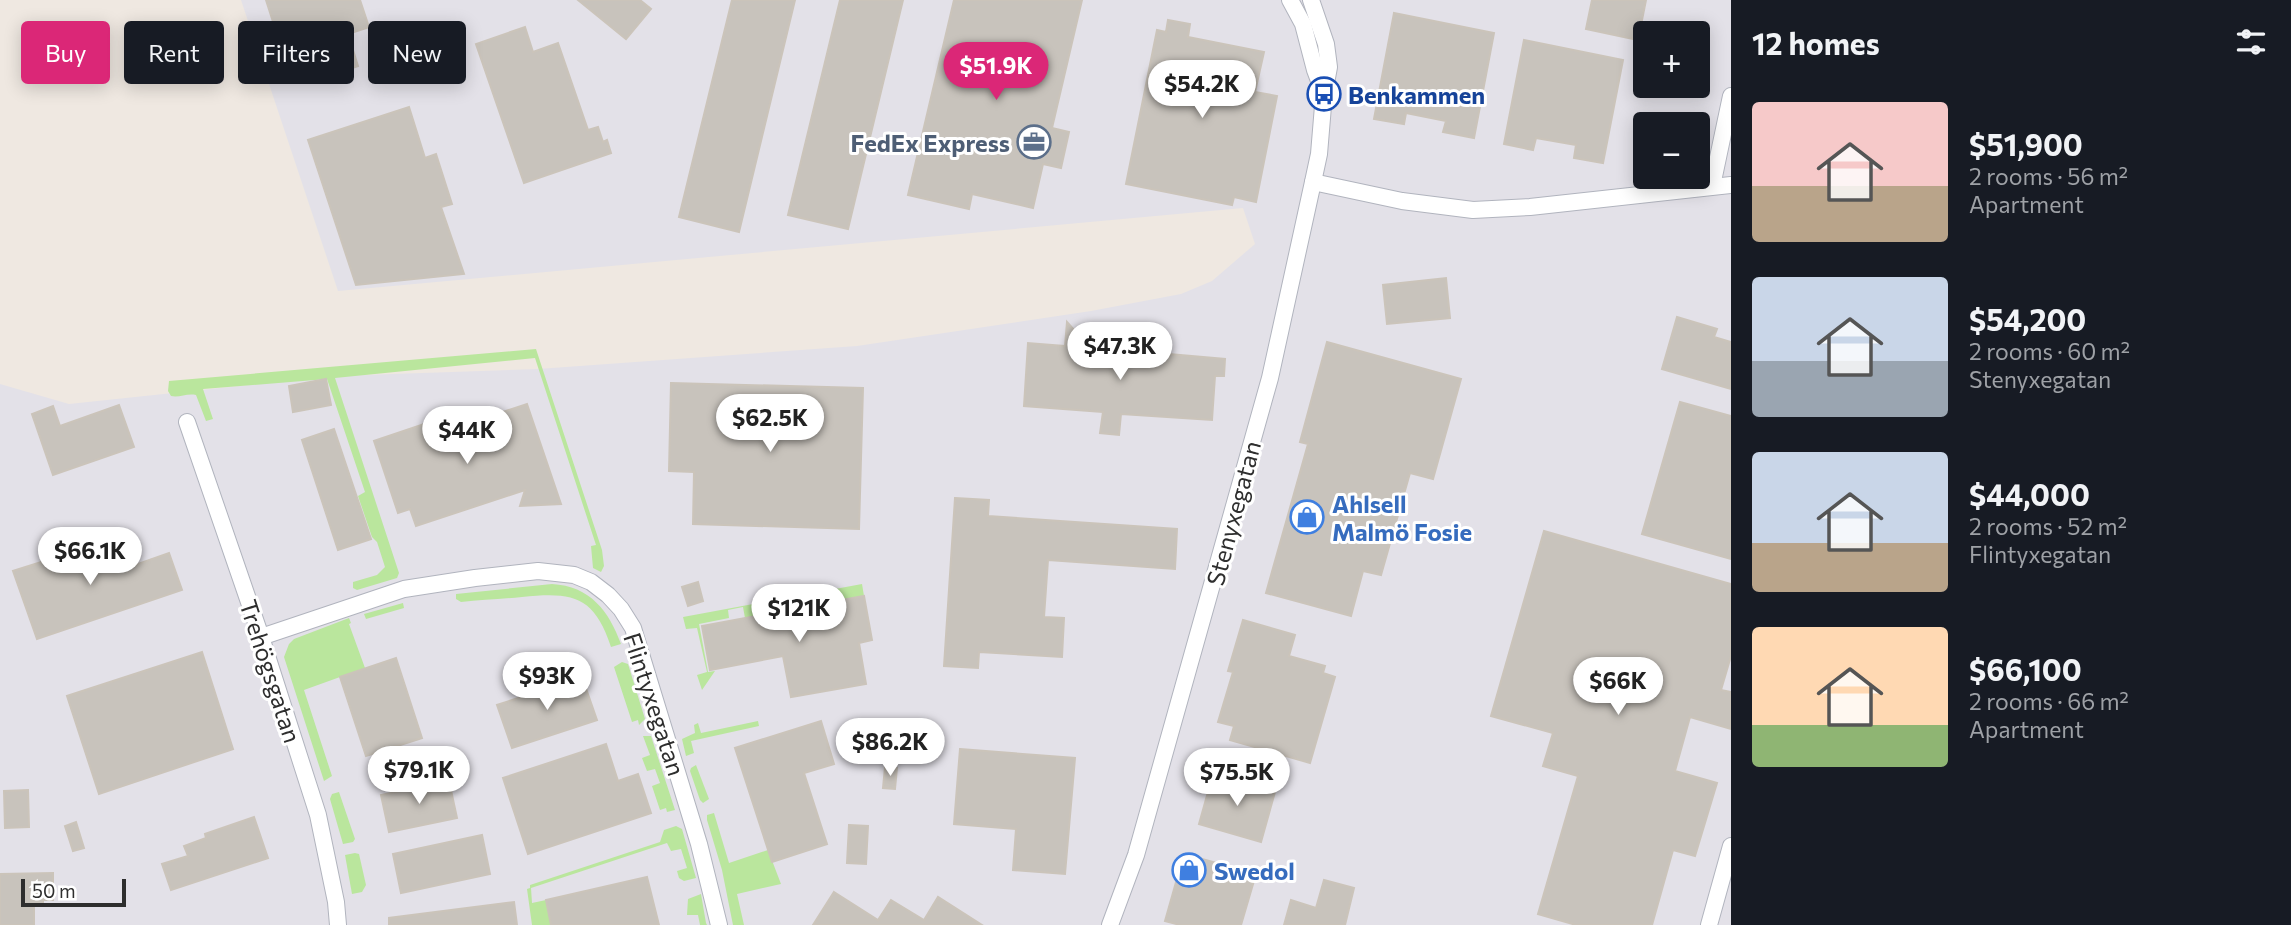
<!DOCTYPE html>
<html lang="en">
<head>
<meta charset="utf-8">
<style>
  body { margin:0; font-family:Commissioner,sans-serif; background:#242831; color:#f1f3f6; height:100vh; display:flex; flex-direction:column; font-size:26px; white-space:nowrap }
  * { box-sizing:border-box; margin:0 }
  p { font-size:23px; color:#9ea1a6 }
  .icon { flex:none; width:38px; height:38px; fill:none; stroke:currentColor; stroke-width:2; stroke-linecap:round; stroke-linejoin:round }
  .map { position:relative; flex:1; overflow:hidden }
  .drawer { display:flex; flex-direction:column; background:#171b24; width:560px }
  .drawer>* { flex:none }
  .top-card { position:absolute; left:21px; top:21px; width:665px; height:63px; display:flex; gap:14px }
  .tools { position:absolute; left:1633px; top:21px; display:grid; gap:14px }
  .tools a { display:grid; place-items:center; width:77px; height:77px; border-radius:7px; background:#171b24; box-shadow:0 4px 18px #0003; font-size:35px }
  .scale { position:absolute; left:21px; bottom:18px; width:105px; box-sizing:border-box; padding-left:7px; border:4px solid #2e2e2e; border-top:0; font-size:19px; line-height:24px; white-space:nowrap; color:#2e2e2e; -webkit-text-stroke:5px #fff; paint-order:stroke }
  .price { position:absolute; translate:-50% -60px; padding:0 16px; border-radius:24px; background:#fff; color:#222; font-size:23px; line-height:46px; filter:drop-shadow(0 2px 4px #0008) }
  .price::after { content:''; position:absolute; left:50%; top:42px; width:21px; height:16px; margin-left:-10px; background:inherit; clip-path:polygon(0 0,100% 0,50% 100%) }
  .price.current { background:#db2777; color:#fff }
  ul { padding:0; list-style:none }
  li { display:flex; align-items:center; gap:21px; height:175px; padding:0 21px }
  li span { display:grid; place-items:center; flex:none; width:196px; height:140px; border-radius:7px; color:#555 }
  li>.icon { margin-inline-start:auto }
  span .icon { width:84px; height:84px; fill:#fffc; stroke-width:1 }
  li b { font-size:30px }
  h2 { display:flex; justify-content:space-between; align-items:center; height:84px; padding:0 21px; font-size:30px }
  .pill { padding:0 24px; border-radius:7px; background:#171b24; box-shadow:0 4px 18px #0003; font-size:24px; line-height:63px }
  .pill.current { background:#db2777; color:#fff }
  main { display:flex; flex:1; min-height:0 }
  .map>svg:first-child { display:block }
  .industrial { fill:#e3e1e8; fill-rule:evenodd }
  .green { fill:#bae69d }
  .building { fill:#c8c3bc; stroke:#cbc4ba; stroke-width:2 }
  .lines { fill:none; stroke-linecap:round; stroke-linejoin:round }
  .minor-casing { stroke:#b1b4be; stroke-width:18 }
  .minor { stroke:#fff; stroke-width:16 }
  .labels { text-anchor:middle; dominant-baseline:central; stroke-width:6; stroke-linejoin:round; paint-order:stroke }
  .transit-label { font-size:24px; font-weight:bold; fill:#164399; stroke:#fff; text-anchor:start }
  .service-label { font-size:24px; font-weight:bold; fill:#4e5e75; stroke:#fff; text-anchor:end }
  .shop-label { font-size:24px; font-weight:bold; fill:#366cbe; stroke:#fff; text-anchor:start }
  .street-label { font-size:24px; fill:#2e2e2e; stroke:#fff }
</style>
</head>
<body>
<main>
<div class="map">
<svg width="1731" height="925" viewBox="0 0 1731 925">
  <rect width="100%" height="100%" fill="#efe8e1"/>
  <path class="industrial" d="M241 0H1731V925H0V384L69 404 335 376 538 369 857 346 1091 311 1181 294 1212 281 1255 244 1243 208 338 291ZM1645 33H1698V86H1645ZM1645 124H1698V177H1645Z"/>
  <g class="green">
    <path d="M536 349 602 550 604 566 601 572 593 568 591 546 596 545 535 358 335 378 399 573 397 578 357 590 353 588V582L377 575 385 567 377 542 372 537 358 496 365 492 327 379 203 389 213 419 206 421 196 395C187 393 179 398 171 396L168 391 169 381Z"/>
    <path d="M552 584C590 586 609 611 621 644L611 647C594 595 572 592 522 597 502 599 481 600 461 602L456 599V594Z"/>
    <polygon points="862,584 864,596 745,618 743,607 728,610 729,618 699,624 708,672 715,671 702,690 697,675 707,672 697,628 686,629 683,617"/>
    <polygon points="403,603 404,608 366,619 364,614"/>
    <polygon points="349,618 351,623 349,624 365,668 304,690 332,776 324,781 284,657 289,644 294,639"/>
    <polygon points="622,662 628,664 645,719 639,725 638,720 632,722 614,667"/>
    <polygon points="758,721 759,726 691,741 694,753 686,756 682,739 695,733 694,725 698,723 701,733"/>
    <polygon points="643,736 651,736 675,810 667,812 666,808 660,810 652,786 660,783 655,769 647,771 642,758 650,755"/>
    <polygon points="696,765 709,799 703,803 700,800 690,771 691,768"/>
    <polygon points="339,792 355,839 353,842 343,844 330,799 332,794"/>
    <polygon points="714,813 729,863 768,850 781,884 737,894 744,925 733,925 722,870 707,820 707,815"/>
    <polygon points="676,826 682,829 696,878 684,881 679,878 677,871 687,868 681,849 671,851 667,843 531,888 532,903 546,900 551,925 532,925 527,889 530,888 530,885 660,842 664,830"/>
    <polygon points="355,853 359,854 366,885 362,892 352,894 345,855"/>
    <polygon points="701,894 706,923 707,925 700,925 698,915 687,915 688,899"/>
  </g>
  <g class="building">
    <polygon points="266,0 360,0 369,27 348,34 358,66 312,81 301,47 283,53"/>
    <polygon points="578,0 640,0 651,9 626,39"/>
    <polygon points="732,0 795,0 739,232 679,217"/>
    <polygon points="840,0 903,0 848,229 788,215"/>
    <polygon points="954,0 1082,0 1052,128 1069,132 1061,168 1043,164 1033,208 972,194 969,209 908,195"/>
    <polygon points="1592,0 1646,0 1638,40 1586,29"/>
    <polygon points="1394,13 1494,33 1474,138 1443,132 1446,121 1406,113 1404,124 1374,119"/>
    <polygon points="1168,20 1190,24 1188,37 1264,52 1255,92 1277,96 1256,202 1234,197 1232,205 1126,184 1157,30 1166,32"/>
    <polygon points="525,27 533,52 558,43 588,130 598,127 603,142 607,140 611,153 524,183 476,44"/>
    <polygon points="1524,40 1623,60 1603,163 1574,158 1576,145 1536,138 1533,150 1504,144"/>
    <polygon points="409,107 425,158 436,154 452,204 441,207 464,274 356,285 308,140"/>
    <polygon points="1446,278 1450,318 1387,324 1383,285"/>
    <polygon points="1677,317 1717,329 1714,337 1731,342 1731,389 1662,369"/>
    <polygon points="1067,322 1089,347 1225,359 1224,376 1215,376 1212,420 1121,414 1119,435 1100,433 1103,412 1024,406 1028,343 1065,346"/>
    <polygon points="1327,342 1461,379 1433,479 1410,473 1381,575 1363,571 1351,616 1266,593 1308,444 1300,442"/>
    <polygon points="326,379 331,405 293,412 289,386"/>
    <polygon points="671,383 863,388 859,529 693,524 694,472 669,471"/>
    <polygon points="1680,402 1731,416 1731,559 1642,534"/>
    <polygon points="527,404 561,504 520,506 525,490 416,526 410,509 398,513 374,441 433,421 437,434"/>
    <polygon points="119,405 134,447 53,475 32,414 53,406 60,426"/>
    <polygon points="334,429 371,539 338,550 302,440"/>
    <polygon points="955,498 989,500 988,516 1177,529 1175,569 1048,560 1044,617 1064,618 1062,657 979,652 978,668 944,666"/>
    <polygon points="1544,531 1731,584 1731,656 1721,690 1731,692 1731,729 1690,717 1675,771 1717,783 1695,856 1673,850 1652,925 1576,925 1538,914 1578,776 1543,766 1553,733 1491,716"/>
    <polygon points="111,540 121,570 169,553 182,590 37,639 13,571"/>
    <polygon points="698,582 703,601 688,606 682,587"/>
    <polygon points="864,596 872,640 859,643 866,684 791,697 783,656 710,670 702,626"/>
    <polygon points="1243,620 1295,635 1289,656 1325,666 1323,673 1335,677 1310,763 1230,740 1234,726 1218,722 1233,672 1228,671"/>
    <polygon points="202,652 233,749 99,794 67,696"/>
    <polygon points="396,658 422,738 366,756 340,677"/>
    <polygon points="582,677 597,720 512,748 497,705"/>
    <polygon points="821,721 834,764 804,773 827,844 772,862 735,748"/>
    <polygon points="606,744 618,781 638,774 651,813 528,854 503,778"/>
    <polygon points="960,749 1075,758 1065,874 1013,870 1016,829 954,824"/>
    <polygon points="885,767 897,768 895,789 883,788"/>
    <polygon points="1213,774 1275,792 1261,842 1199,824"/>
    <polygon points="449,781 457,818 389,832 381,795"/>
    <polygon points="28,790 29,827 5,828 4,791"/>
    <polygon points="254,817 268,858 171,890 162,864 188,856 184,846 206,838 205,834"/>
    <polygon points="76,822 84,848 73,851 65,826"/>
    <polygon points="849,825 868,826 866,864 847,863"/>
    <polygon points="482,835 490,874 401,893 393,854"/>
    <polygon points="1184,854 1256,874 1241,925 1180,925 1165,921"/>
    <polygon points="53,873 53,900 43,900 43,906 34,906 34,925 0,925 0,874"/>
    <polygon points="647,877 659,925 551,925 546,900"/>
    <polygon points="1324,880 1354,888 1345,925 1284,925 1291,900 1316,908"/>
    <polygon points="834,892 878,920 891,900 924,920 938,897 982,925 813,925"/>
    <polygon points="514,902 517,925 389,925 389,918"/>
  </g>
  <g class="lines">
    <defs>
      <g id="minor">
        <polyline points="1290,0 1303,24 1315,70 1324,94"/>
        <polyline points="1313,182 1402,201 1473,210 1530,207 1731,185"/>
        <polyline points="1712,186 1731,96"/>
        <polyline points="187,422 261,637 318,815 336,902 338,925"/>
        <polyline points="261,637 404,589 475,578 538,571 574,575 591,582 608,595 621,609 633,628 699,844 719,925"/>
        <polyline points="1110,925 1136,855 1270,378 1313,182 1319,154 1324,94 1329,67 1326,44 1311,0"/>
        <polyline points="1709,925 1731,846"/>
      </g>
    </defs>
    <use href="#minor" class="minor-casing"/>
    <use href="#minor" class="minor"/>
  </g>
  <defs>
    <symbol id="bus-ring" viewBox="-11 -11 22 22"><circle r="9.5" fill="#fff" stroke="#1a4fb4" stroke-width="1.5"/><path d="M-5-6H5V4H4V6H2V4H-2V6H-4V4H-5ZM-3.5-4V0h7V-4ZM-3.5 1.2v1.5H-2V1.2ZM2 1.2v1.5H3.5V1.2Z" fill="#1a4fb4"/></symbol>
    <symbol id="office-ring" viewBox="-11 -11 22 22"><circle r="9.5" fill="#fff" stroke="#5c6f8a" stroke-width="1.5"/><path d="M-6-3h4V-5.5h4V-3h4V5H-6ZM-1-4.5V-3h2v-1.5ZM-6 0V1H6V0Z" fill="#5c6f8a"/></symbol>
    <symbol id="shop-ring" viewBox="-11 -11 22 22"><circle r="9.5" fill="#fff" stroke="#3f7fe0" stroke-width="1.5"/><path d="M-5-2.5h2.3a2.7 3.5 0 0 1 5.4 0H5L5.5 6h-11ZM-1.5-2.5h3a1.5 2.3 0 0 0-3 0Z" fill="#3f7fe0"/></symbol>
  </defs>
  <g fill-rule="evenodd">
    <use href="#bus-ring" x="1305" y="75" width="38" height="38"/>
    <use href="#office-ring" x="1015" y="123" width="38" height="38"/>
    <use href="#shop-ring" x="1288" y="498" width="38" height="38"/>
    <use href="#shop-ring" x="1170" y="851" width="38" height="38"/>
  </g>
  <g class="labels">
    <g class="transit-label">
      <text x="1348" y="94">Benkammen</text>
    </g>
    <g class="service-label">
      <text x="1010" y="142">FedEx Express</text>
    </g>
    <g class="shop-label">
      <text x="1332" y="503">Ahlsell<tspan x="1332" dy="28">Malmö Fosie</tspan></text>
      <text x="1214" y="870">Swedol</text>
    </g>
    <g class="street-label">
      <text transform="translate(1233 513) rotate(-75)">Stenyxegatan</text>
      <text transform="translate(271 671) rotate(72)">Trehögsgatan</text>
      <text transform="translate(655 704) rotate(72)">Flintyxegatan</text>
    </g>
  </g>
</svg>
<div class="tools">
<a>+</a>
<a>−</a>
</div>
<div class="scale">50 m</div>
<b class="price current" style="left:996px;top:102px">$51.9K</b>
<b class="price" style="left:1202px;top:120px">$54.2K</b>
<b class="price" style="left:1120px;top:382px">$47.3K</b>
<b class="price" style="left:770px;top:454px">$62.5K</b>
<b class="price" style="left:467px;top:466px">$44K</b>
<b class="price" style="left:90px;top:587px">$66.1K</b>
<b class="price" style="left:799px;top:644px">$121K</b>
<b class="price" style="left:547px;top:712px">$93K</b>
<b class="price" style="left:1618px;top:717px">$66K</b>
<b class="price" style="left:890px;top:778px">$86.2K</b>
<b class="price" style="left:419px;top:806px">$79.1K</b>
<b class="price" style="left:1237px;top:808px">$75.5K</b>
<div class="top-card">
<a class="pill current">Buy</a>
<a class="pill">Rent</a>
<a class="pill">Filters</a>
<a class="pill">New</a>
</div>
</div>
<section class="drawer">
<h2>12 homes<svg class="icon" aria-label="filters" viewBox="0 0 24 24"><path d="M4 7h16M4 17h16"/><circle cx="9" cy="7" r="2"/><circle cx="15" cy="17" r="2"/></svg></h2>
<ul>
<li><span style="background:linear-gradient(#f6c9c9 60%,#b9a48a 0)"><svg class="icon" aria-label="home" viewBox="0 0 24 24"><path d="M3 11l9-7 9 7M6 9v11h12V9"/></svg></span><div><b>$51,900</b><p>2 rooms · 56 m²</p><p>Apartment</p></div></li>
<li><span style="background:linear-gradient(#c9d6e8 60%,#9aa5b1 0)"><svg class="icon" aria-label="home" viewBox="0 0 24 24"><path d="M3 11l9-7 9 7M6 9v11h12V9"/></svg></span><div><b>$54,200</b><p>2 rooms · 60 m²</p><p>Stenyxegatan</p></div></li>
<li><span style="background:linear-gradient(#c9d6e8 65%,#b9a48a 0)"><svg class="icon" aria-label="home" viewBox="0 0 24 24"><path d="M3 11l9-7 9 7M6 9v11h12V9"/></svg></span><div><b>$44,000</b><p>2 rooms · 52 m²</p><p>Flintyxegatan</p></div></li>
<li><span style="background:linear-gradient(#ffd9b3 70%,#8fb573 0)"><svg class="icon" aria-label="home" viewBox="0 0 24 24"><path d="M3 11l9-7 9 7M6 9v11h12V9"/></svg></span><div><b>$66,100</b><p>2 rooms · 66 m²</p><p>Apartment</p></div></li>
</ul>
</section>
</main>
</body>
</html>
